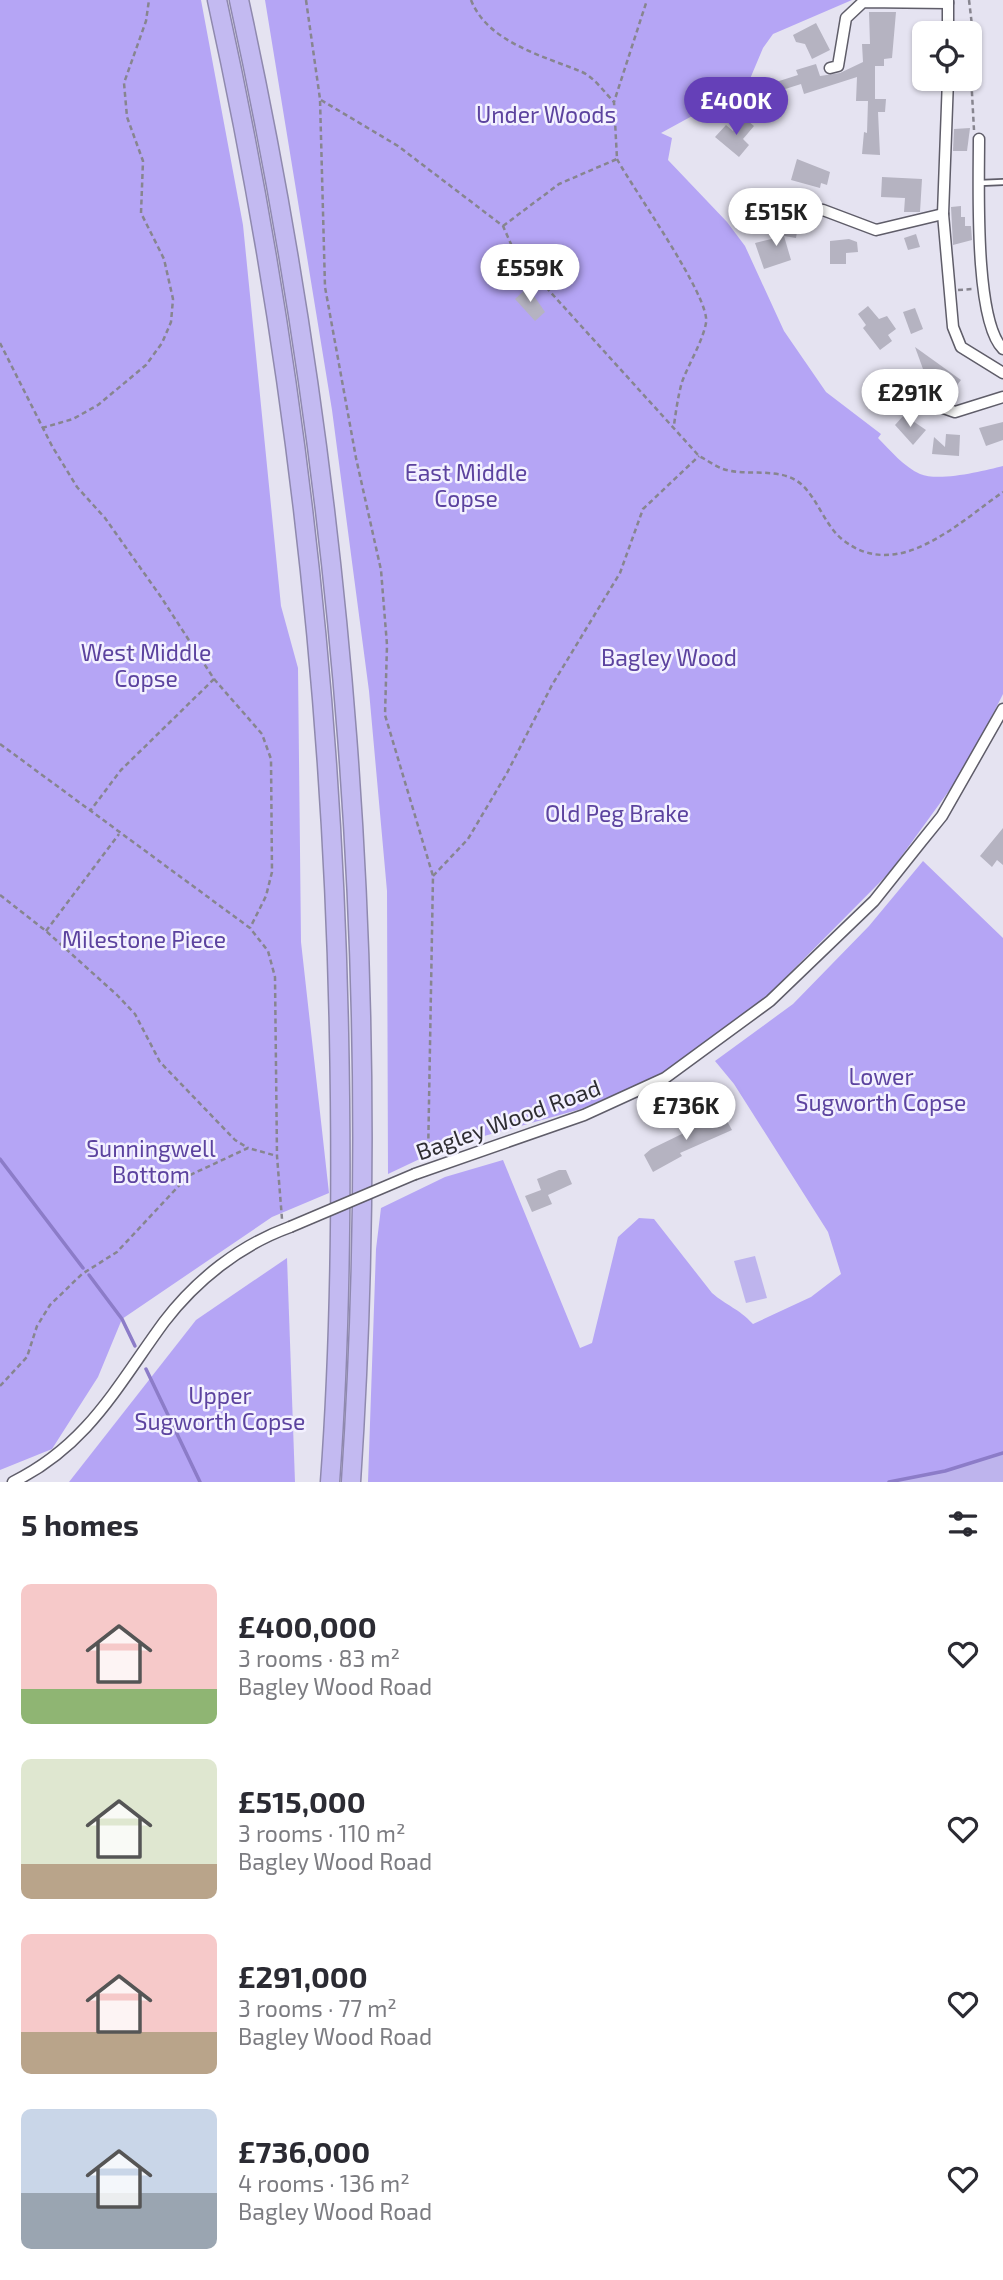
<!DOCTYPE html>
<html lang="en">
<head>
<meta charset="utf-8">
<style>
  body { margin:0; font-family:"Exo 2",sans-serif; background:#f7f7f7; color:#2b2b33; height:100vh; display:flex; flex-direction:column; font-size:26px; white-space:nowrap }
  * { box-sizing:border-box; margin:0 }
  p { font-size:23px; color:#7c7c81 }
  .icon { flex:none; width:38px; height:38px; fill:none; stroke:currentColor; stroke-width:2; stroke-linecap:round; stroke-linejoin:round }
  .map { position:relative; height:1482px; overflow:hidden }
  .panel { display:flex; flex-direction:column; background:#fff; flex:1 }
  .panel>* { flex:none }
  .controls { position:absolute; left:912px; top:21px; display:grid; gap:14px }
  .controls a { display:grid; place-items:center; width:70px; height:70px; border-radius:10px; background:#fff; box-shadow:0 2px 5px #0004; font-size:35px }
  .price { position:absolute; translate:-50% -60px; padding:0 16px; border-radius:24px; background:#fff; color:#222; font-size:23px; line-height:46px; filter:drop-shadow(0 2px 4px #0008) }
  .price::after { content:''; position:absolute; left:50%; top:42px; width:21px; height:16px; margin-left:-10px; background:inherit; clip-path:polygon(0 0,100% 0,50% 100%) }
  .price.active { background:#6540b8; color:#fff }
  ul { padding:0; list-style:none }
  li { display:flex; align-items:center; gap:21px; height:175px; padding:0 21px }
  li span { display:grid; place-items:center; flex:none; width:196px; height:140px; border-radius:10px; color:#555 }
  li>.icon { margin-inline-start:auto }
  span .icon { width:84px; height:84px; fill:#fffc; stroke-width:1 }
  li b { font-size:30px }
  h2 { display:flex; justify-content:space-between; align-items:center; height:84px; padding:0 21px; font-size:30px }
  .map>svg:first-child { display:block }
  .green { fill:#beb4ed }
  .forest { fill:#b5a5f5 }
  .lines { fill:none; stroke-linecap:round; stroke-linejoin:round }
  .stream { stroke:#8c7cc8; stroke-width:3.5 }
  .building { fill:#b5b3c1 }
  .lane-casing { stroke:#5f5d69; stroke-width:8 }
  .street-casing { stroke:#5f5d69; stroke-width:13 }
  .highway-casing { stroke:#8f89ae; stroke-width:21 }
  .path { stroke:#87858f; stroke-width:2.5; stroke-dasharray:5 3.5; stroke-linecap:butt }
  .lane { stroke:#fff; stroke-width:4.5 }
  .street { stroke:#fff; stroke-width:10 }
  .highway { stroke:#c3baf1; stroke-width:18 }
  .street-bridge-casing { stroke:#5f5d69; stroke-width:13; stroke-linecap:butt }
  .street-bridge { stroke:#fff; stroke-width:10 }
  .labels { text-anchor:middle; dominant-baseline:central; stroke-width:5; stroke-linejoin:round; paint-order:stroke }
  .park-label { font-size:23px; fill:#5c439f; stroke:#f3f1ff }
  .street-label { font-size:23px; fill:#2f2e33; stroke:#f3f1ff }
</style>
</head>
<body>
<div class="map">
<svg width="1003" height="1482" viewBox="0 0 1003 1482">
  <rect width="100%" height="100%" fill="#e5e3f1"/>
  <g class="green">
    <polygon points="755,1256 767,1298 746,1303 734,1261"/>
    <polygon points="1003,1453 1003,1482 889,1482 949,1470"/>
  </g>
  <g class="forest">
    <polygon points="0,0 201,0 243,225 281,606 298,668 301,942 329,1193 272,1217 122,1319 98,1377 52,1449 0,1470"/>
    <path d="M265 0H852L773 34 763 48 747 86 661 133 672 138 668 160 727 222 745 246 784 331 826 392 881 434 878 438C890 450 904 467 920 474 939 482 983 471 1003 466V694L967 766 890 872 767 996 661 1075 581 1109 445 1147 388 1174 387 891 369 691 332 410Z"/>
    <path d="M923 861 1003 938V1453L945 1471 889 1482H368L376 1249 381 1208 445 1177 503 1160 580 1348 592 1343 618 1237 639 1218 654 1219 712 1293C727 1306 738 1308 753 1324L811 1297 841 1274 828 1232 734 1084 715 1061 793 1004 869 926Z"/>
    <polygon points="287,1258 295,1482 69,1482 196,1320"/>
  </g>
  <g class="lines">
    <g class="stream">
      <polyline points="0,1159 83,1268"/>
      <polyline points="89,1275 122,1319 135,1346"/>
      <polyline points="146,1369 200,1482"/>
      <polyline points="889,1482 945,1471 1003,1453"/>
    </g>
  </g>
  <g class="building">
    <polygon points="869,12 896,12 892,58 884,59 884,66 875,66 875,99 886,99 885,112 878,112 880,155 862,154 864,132 867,133 868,101 856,101 857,77 804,94 801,84 779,91 776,82 798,75 796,70 816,64 820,76 840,73 863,62 862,44 870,44"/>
    <polygon points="816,23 830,50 812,59 805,44 796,42 793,35"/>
    <polygon points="743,117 754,126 743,139 749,145 739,157 715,137 726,125 733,131"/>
    <polygon points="970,128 967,151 953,151 954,129"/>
    <polygon points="797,159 830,172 827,185 821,183 820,188 791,180"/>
    <polygon points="882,177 922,179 920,212 904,212 905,198 881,197"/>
    <polygon points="961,206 961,217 965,217 965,226 971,226 972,240 953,245 951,207"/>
    <polygon points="785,224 798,226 796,238 784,236 791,260 764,269 755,243 784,236"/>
    <polygon points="916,234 920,247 908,250 904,238"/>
    <polygon points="849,239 857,242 858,252 846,253 846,264 830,264 830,241"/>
    <polygon points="528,287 545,312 535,321 515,299"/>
    <polygon points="868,306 879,319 887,316 896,329 888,335 892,341 880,350 863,328 866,325 858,314"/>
    <polygon points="915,308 923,329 911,334 903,312"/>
    <polygon points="915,347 961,380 951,393 923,369"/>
    <polygon points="904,415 926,430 913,445 895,425"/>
    <polygon points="1003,422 1003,440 986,446 979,428"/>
    <polygon points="946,434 960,435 959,456 932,454 934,437 945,447"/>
    <polygon points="1003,828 1003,865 997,860 992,867 980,856"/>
    <polygon points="723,1114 732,1130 680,1153 682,1156 653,1172 644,1155 651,1149"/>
    <polygon points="559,1170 566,1170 572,1184 548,1195 552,1204 532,1212 525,1196 541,1190 537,1179"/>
  </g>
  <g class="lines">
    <defs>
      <polyline id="lane" points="980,183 1003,182"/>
      <g id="street">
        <polyline points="948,33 948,0"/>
        <polyline points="830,68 838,66 846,18 863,2 948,3"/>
        <polyline points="948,79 943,214 953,327 961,347 1003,373"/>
        <path d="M979 139C979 184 974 321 1003 349"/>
        <polyline points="739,221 766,205 823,210 876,230 943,214"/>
        <polyline points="938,406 955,412 1003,397"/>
        <polyline points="415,1174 584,1115 665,1078 770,1001 874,901 921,842 942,816 1003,709"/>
        <path d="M13 1482C88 1445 117 1386 164 1322 196 1280 240 1245 290 1227"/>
      </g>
      <g id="highway">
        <path d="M217 0C292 340 332 685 339 1033 342 1182 341 1333 330 1482"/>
        <path d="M239 0C345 486 384 985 351 1482"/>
      </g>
    </defs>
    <use href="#lane" class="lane-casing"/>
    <use href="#street" class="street-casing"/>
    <use href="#highway" class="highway-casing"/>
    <g class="path">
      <polyline points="306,0 320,99 325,287 356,458 381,570 387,645 385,715 433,876 428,1159"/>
      <path d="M471 0C488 43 544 56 582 72 594 77 605 93 614 102"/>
      <polyline points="969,0 975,51 970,57 974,130"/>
      <path d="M321 100 398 146 503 226 515 253 699 456C707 460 715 466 723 469 747 477 780 466 801 484 818 499 825 526 843 540 898 583 958 523 1003 492"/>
      <path d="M617 159C633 189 711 298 706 323 702 343 689 363 682 382 678 396 676 411 674 425"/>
      <polyline points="503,226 559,184 617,159 614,102 647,0"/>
      <polyline points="958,290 973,289"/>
      <polyline points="0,343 52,446 77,487 105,518 161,597 214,679 121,770 90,811"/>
      <polyline points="42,428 73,419 98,405 146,365 162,343 171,322 173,299 164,259 141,213 143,161 127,117 124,83 146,21 149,0"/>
      <polyline points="214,679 262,734 271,759 272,872 266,896 250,928"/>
      <polyline points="0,744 250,928 268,951 275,977 277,1156 282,1219"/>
      <polyline points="433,876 468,839 507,773 552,685 620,573 643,509 699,456"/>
      <polyline points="0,895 46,931 117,995 135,1014 160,1062 235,1140 248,1148"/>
      <polyline points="46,931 119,834"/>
      <polyline points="0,1386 27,1357 37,1326 50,1305 82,1274 117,1252 188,1176 248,1148 277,1156"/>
    </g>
    <use href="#lane" class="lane"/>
    <use href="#street" class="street"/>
    <use href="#highway" class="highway"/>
    <defs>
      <polyline id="street-bridge" points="290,1227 415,1174"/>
    </defs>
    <use href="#street-bridge" class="street-bridge-casing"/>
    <use href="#street-bridge" class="street-bridge"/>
  </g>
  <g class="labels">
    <g class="park-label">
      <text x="546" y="114">Under Woods</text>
      <text x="466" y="472">East Middle<tspan x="466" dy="26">Copse</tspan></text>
      <text x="146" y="652">West Middle<tspan x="146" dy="26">Copse</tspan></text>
      <text x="669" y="657">Bagley Wood</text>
      <text x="617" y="813">Old Peg Brake</text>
      <text x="144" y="939">Milestone Piece</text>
      <text x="881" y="1076">Lower<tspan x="881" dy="26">Sugworth Copse</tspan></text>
      <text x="151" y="1148">Sunningwell<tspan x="151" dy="26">Bottom</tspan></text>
      <text x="220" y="1395">Upper<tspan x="220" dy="26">Sugworth Copse</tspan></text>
    </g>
    <g class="street-label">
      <text transform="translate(508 1119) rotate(-20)">Bagley Wood Road</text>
    </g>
  </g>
</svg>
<div class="controls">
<a><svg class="icon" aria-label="locate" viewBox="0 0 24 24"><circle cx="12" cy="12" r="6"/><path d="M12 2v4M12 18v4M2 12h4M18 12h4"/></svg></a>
</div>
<b class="price active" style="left:736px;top:137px">£400K</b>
<b class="price" style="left:776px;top:248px">£515K</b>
<b class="price" style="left:530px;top:304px">£559K</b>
<b class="price" style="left:910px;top:429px">£291K</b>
<b class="price" style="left:686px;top:1142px">£736K</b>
</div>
<section class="panel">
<h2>5 homes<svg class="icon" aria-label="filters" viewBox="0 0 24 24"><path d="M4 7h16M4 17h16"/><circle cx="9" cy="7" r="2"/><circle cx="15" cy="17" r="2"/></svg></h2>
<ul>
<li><span style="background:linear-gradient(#f6c9c9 75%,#8fb573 0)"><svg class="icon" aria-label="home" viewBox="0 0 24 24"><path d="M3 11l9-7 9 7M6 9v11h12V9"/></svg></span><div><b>£400,000</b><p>3 rooms · 83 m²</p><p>Bagley Wood Road</p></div><svg class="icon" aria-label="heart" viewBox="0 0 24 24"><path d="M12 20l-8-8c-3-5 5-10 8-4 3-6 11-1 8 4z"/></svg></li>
<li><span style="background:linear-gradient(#dfe7d0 75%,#b9a48a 0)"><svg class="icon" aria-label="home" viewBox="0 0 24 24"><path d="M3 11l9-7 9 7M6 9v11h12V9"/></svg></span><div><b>£515,000</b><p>3 rooms · 110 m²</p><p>Bagley Wood Road</p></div><svg class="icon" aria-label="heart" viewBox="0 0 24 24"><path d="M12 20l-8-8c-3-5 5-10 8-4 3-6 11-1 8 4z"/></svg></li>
<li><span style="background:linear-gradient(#f6c9c9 70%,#b9a48a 0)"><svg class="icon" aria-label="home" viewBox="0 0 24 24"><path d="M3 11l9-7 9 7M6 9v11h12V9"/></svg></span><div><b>£291,000</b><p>3 rooms · 77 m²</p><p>Bagley Wood Road</p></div><svg class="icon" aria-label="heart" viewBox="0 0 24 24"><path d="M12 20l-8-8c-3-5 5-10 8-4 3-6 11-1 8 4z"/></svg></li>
<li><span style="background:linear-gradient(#c9d6e8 60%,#9aa5b1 0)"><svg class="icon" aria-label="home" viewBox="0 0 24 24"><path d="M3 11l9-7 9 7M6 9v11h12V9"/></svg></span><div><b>£736,000</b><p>4 rooms · 136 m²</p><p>Bagley Wood Road</p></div><svg class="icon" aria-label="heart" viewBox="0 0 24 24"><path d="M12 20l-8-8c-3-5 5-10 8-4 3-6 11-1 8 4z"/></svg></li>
</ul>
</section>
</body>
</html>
